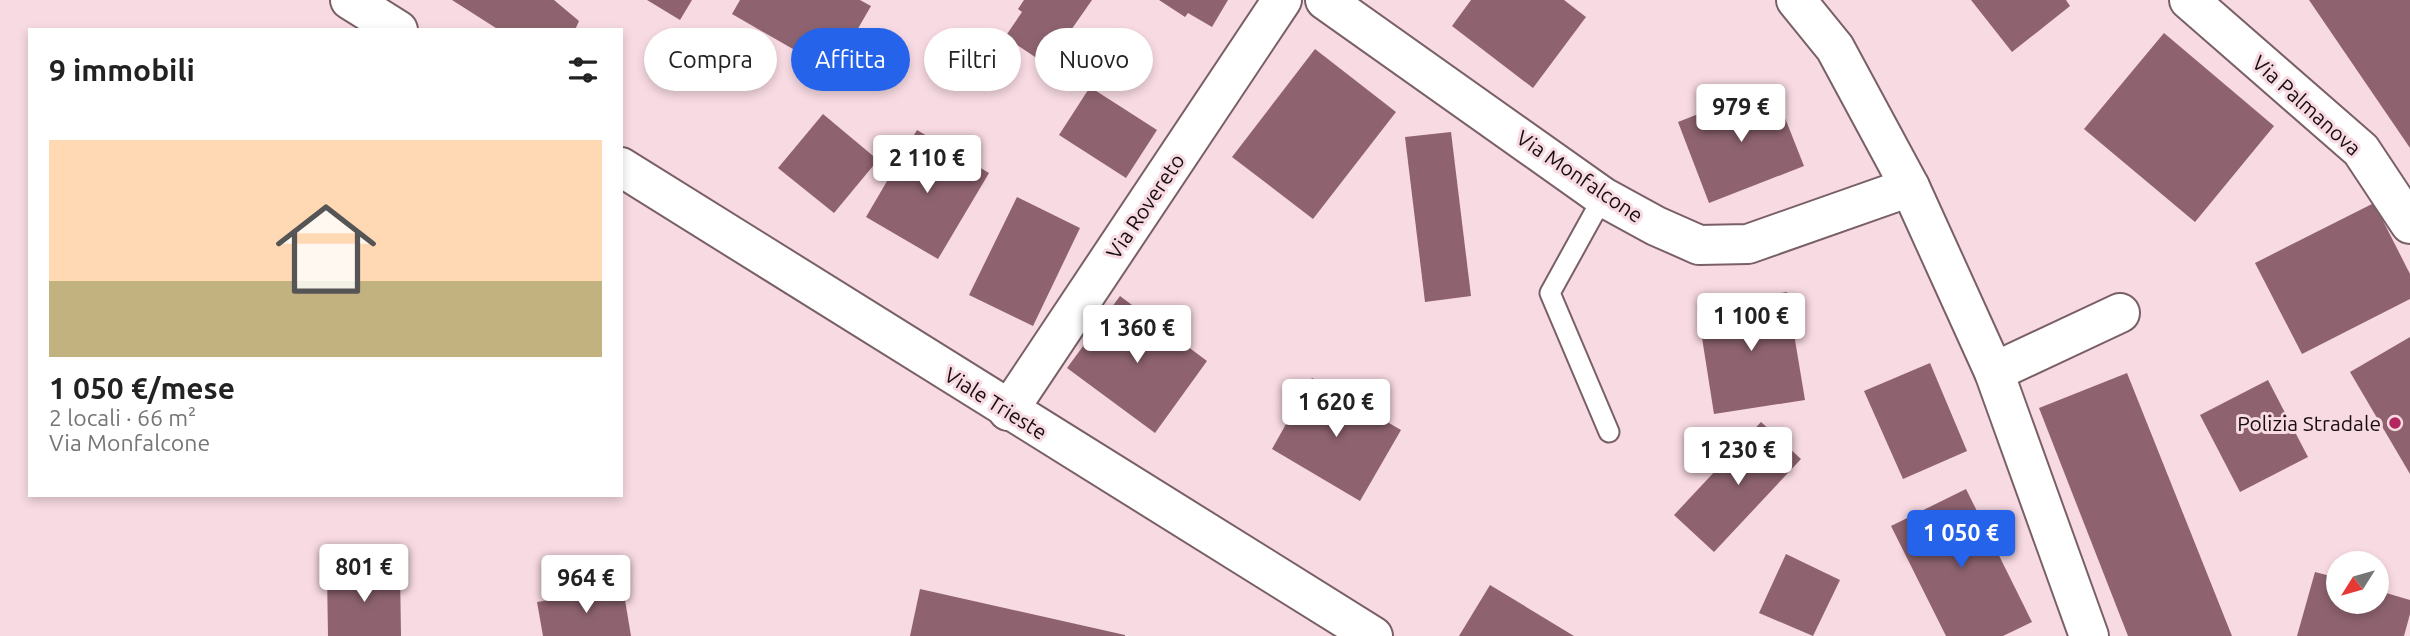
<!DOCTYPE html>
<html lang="it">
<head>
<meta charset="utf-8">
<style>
  body { margin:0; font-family:Ubuntu,sans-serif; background:#f6f6f6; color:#222; height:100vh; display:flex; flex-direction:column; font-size:26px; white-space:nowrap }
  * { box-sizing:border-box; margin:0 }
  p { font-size:23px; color:#767676 }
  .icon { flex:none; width:38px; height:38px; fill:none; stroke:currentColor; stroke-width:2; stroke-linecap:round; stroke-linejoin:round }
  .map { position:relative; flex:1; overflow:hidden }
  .details { position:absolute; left:28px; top:28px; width:595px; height:469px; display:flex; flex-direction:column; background:#fff; border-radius:0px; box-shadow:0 4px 10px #0003 }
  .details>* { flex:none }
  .hud { position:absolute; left:644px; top:28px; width:665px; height:63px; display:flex; gap:14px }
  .needle { width:46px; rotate:233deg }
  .tools { position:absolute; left:2326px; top:551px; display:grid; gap:14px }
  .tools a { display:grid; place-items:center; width:63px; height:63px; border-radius:50%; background:#fff; box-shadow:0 4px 10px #0003; font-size:35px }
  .price { position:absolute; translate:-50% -60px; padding:0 16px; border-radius:7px; background:#fff; color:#222; font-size:23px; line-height:46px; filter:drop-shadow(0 2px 4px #0008) }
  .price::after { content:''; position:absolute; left:50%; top:42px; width:21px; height:16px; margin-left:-10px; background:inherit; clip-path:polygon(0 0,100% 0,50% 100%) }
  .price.active { background:#2563eb; color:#fff }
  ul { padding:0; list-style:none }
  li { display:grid; align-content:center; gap:14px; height:371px; padding:0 21px }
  li span { display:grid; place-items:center; height:217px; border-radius:0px; color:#555 }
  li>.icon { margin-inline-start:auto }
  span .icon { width:126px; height:126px; fill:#fffc; stroke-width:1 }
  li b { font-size:30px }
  h2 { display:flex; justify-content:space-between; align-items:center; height:84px; padding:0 21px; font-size:30px }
  .chip { padding:0 24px; border-radius:32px; background:#fff; box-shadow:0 4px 10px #0003; font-size:24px; line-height:63px }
  .chip.active { background:#2563eb; color:#fff }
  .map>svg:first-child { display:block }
  .building { fill:#8e636f }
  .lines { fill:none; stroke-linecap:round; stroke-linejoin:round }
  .service-casing { stroke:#796066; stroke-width:23 }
  .minor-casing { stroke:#796066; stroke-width:42 }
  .secondary-casing { stroke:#796066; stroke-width:42 }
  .service { stroke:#fff; stroke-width:19 }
  .minor { stroke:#fff; stroke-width:38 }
  .secondary { stroke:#fff; stroke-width:38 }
  .poi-dot { fill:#b22761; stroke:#f8dae2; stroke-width:2.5 }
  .labels { text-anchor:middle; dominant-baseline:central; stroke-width:6; stroke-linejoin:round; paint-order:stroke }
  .street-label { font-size:21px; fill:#180e11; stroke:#f8dae2 }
  .poi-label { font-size:21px; fill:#180e11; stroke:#f8dae2; text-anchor:end }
</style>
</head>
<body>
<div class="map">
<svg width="2410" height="636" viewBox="0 0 2410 636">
  <rect width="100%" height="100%" fill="#f8dae2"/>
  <g class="building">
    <polygon points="452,0 554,0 579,21 575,30 499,30"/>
    <polygon points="647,0 692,0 680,20"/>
    <polygon points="740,0 860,0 871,6 833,72 732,14"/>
    <polygon points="1024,0 1092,0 1062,43 1059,40 1044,63 1005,37 1022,12 1018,9"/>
    <polygon points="1159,0 1228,0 1212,27 1188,13 1185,17"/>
    <polygon points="1471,0 1564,0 1586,17 1533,88 1452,26"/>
    <polygon points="1971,0 2066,0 2070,6 2012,52"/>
    <polygon points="2309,0 2410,0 2410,148"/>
    <polygon points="2164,33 2274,126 2195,222 2084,129"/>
    <polygon points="1315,49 1396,112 1313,219 1232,157"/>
    <polygon points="1772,85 1804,166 1709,203 1678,122"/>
    <polygon points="1090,87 1157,130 1126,178 1059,135"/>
    <polygon points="823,114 878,160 834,213 778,168"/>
    <polygon points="917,130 989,173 938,259 866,217"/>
    <polygon points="1451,132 1471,296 1425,302 1405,137"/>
    <polygon points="1017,197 1080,228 1033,326 969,295"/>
    <polygon points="2374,203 2410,274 2410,299 2302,354 2255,263"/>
    <polygon points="1787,292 1805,400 1714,414 1697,306"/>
    <polygon points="1120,296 1207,361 1155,433 1067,368"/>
    <polygon points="2410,337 2410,474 2350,372"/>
    <polygon points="1930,363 1967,451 1903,479 1864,391"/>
    <polygon points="2127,373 2232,636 2128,636 2039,408"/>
    <polygon points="1312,378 1401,430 1360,501 1272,449"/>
    <polygon points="2268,380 2308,457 2240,492 2200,415"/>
    <polygon points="1761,422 1801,459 1714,552 1674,515"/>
    <polygon points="1966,489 2032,622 2003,636 1946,636 1891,526"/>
    <polygon points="1786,554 1840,580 1813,636 1759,613"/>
    <polygon points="400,572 401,636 328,636 327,573"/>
    <polygon points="2315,572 2338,578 2338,602 2376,602 2376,590 2410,600 2410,614 2404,636 2297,636"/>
    <polygon points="1490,585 1574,636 1459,636"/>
    <polygon points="623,588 631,636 543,636 537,602"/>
    <polygon points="920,589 1125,635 1125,636 910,636"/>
  </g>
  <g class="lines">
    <defs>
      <polyline id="service" points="1603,197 1550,293 1609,432"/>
      <g id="minor">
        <polyline points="1325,0 1603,197 1656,226 1699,245 1748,244 1910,187 1994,372 2089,636"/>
        <polyline points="1796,0 1835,48 1910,187"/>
        <polyline points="2189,0 2361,150 2410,224"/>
        <polyline points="1994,372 2120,313"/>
        <polyline points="1008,411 1282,0"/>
      </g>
      <g id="secondary">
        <polyline points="350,0 398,30"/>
        <polyline points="621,167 1373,636"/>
      </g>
    </defs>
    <use href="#service" class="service-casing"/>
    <use href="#minor" class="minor-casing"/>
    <use href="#secondary" class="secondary-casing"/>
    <use href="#service" class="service"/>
    <use href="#minor" class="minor"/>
    <use href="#secondary" class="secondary"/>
  </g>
  <circle class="poi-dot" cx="2395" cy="423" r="7"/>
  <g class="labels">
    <g class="street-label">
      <text transform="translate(2307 105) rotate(42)">Via Palmanova</text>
      <text transform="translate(1580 176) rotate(34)">Via Monfalcone</text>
      <text transform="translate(1145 206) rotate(-56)">Via Rovereto</text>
      <text transform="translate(996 403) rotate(32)">Viale Trieste</text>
    </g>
    <g class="poi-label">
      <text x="2381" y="423">Polizia Stradale</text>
    </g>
  </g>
</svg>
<div class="tools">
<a><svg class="needle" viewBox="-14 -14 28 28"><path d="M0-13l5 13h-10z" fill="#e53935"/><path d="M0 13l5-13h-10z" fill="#767676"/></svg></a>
</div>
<b class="price" style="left:1741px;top:144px">979 €</b>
<b class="price" style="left:927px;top:195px">2 110 €</b>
<b class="price" style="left:1751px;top:353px">1 100 €</b>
<b class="price" style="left:1137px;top:365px">1 360 €</b>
<b class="price" style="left:1336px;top:439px">1 620 €</b>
<b class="price" style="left:1738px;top:487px">1 230 €</b>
<b class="price active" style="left:1961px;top:570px">1 050 €</b>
<b class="price" style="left:364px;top:604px">801 €</b>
<b class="price" style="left:586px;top:615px">964 €</b>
<div class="hud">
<a class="chip">Compra</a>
<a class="chip active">Affitta</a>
<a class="chip">Filtri</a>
<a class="chip">Nuovo</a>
</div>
<section class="details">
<h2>9 immobili<svg class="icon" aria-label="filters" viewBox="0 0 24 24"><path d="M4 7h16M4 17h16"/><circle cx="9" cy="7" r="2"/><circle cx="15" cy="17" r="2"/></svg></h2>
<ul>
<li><span style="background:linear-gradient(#ffd9b3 65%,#c2b280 0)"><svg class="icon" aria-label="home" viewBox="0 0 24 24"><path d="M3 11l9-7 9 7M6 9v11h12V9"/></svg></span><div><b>1 050 €/mese</b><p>2 locali · 66 m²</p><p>Via Monfalcone</p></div></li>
</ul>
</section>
</div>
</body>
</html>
